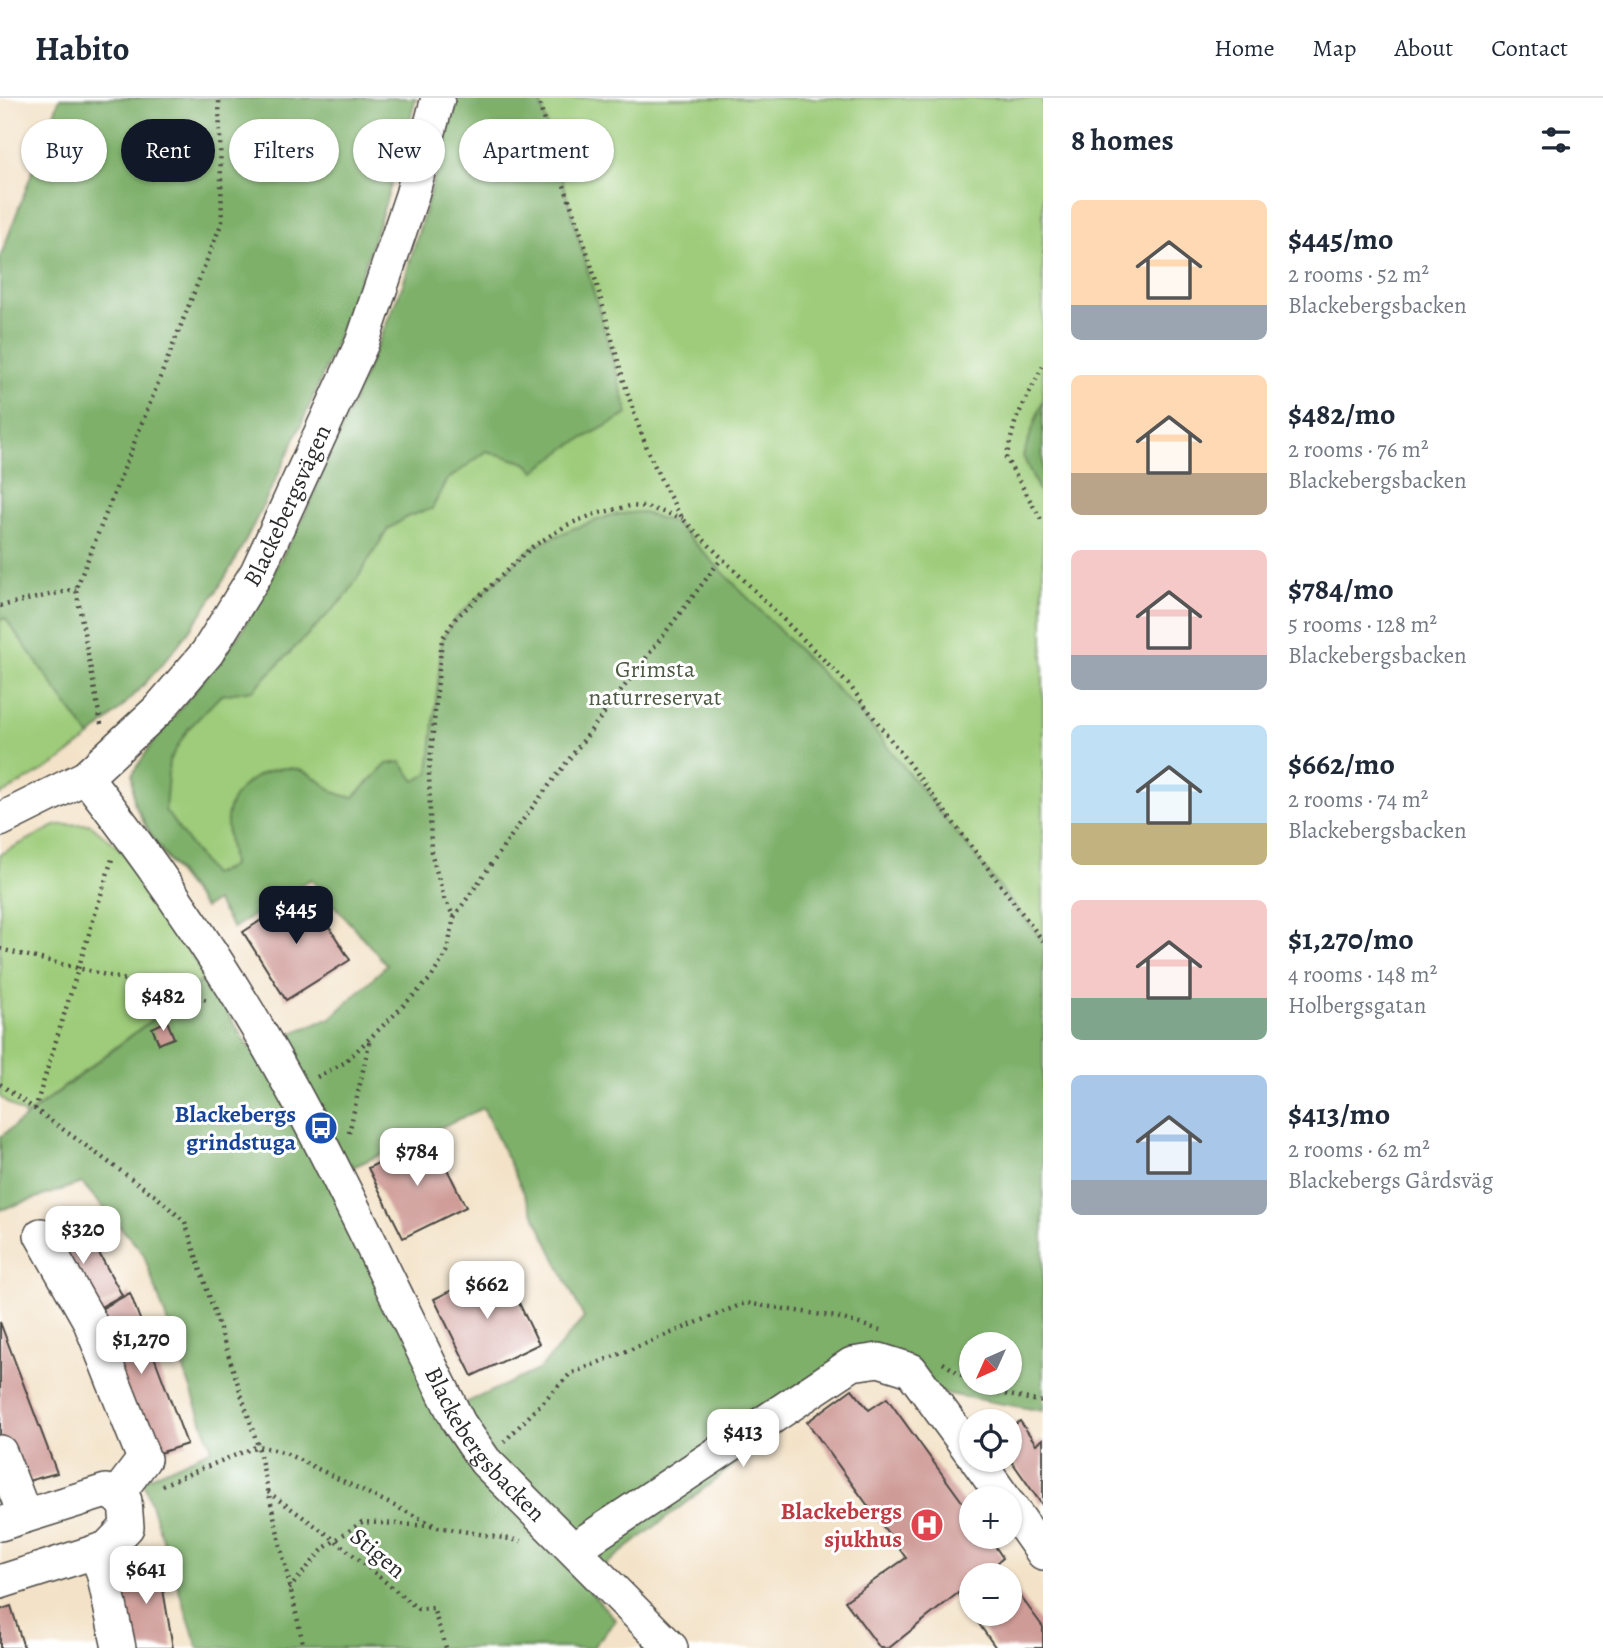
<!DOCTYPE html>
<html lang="en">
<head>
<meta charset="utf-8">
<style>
  body { margin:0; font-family:Alegreya,serif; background:#f6f6f7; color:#1f2937; height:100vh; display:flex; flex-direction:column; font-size:26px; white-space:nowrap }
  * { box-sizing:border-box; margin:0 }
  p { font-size:23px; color:#747a83 }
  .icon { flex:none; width:38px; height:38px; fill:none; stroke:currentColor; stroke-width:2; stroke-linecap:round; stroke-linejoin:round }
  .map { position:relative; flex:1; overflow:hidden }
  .drawer { display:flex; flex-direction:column; background:#fff; width:560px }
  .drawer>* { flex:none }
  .banner { position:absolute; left:21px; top:21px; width:665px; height:63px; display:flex; gap:14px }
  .needle { width:46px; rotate:225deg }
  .controls { position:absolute; left:959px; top:1234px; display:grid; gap:14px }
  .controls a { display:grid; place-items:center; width:63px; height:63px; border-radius:50%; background:#fff; box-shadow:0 2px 5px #0004; font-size:35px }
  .price { position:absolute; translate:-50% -60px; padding:0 16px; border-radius:14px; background:#fff; color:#222; font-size:23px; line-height:46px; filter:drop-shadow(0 2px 4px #0008) }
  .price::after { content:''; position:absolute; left:50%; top:42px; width:21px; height:16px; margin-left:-10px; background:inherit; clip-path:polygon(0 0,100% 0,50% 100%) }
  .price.selected { background:#111827; color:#fff }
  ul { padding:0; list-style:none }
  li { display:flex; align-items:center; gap:21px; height:175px; padding:0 28px }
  li span { display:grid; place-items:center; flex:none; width:196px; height:140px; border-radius:10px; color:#555 }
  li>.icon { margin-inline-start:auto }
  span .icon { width:84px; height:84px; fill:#fffc; stroke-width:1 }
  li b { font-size:30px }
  h2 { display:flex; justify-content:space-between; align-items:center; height:84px; padding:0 28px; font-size:30px }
  .chip { padding:0 24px; border-radius:32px; background:#fff; box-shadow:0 2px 5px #0004; font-size:24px; line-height:63px }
  .chip.selected { background:#111827; color:#fff }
  header { display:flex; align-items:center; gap:42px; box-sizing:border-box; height:98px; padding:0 35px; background:#fff; border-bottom:2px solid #e0e1e3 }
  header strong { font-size:33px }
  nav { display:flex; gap:38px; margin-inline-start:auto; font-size:24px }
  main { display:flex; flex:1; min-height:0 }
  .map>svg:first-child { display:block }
  .green { fill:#9ecc7a; stroke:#647c52; stroke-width:2 }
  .forest { fill:#7eb06a; stroke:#546e4a; stroke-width:2; fill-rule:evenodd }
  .building { fill:#cf9b97 }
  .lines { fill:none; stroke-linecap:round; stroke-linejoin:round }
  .minor-casing { stroke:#494642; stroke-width:36 }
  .path { stroke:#494642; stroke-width:4.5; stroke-dasharray:2 5; stroke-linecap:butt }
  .minor { stroke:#fff; stroke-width:33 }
  .labels { text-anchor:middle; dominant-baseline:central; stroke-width:6; stroke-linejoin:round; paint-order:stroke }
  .street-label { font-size:24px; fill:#2b2b2b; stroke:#fff }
  .park-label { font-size:24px; fill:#4e5b43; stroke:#fff }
  .transit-label { font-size:24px; font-weight:bold; fill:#164399; stroke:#fff; text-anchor:end }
  .health-label { font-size:24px; font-weight:bold; fill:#be3a42; stroke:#fff; text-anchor:end }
</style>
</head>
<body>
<header>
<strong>Habito</strong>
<nav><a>Home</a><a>Map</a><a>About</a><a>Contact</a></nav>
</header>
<main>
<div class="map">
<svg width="1043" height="1550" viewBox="0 0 1043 1550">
  <rect width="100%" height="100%" fill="#fff"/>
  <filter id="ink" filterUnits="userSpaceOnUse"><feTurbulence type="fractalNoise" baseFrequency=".0143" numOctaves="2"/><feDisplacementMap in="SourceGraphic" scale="14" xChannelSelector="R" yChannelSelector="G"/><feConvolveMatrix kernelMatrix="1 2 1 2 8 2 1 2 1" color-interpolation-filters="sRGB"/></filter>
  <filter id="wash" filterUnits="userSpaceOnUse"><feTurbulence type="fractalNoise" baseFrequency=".00686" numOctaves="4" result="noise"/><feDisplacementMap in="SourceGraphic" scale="28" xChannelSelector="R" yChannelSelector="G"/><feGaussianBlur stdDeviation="1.57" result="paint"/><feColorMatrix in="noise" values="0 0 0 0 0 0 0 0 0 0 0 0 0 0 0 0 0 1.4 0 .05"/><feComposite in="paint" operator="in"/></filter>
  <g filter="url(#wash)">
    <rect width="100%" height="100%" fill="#f3e2c7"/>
    <g class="green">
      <path d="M458 0H1043V1303L1010 1284V1246H971L654 1168 311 781 233 830 216 803 204 810C180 778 116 709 137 668L242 533 306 414 403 187Z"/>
      <polygon points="5,519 90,639 58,664 0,697 0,522"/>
      <polygon points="90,726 119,750 206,880 26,1018 0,999 0,756 57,727"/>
    </g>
    <g class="forest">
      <path d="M60 0H416C381 132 334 261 275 383 257 419 240 457 218 491 182 547 139 596 90 639L5 520 0 522V160Z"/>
      <path d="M458 0H539L628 316 569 348 535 373 526 365 487 353 446 383 432 411 409 418 388 431 347 497 253 592 221 597 188 631 169 663 165 712 212 777 232 768C231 753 226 735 227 720 230 687 272 661 303 673 324 681 329 698 354 699L387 666 401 664 415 683 429 675 442 541 456 520 532 449 572 431 612 417 640 414 675 425 862 617 1043 843V1313L849 1278 582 1485 616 1522 592 1550H198L143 1382 212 1351 143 1155 82 1085 0 1112V1039L206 880 250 951 331 920 387 867 311 781 233 830 216 803 204 810 153 740 134 705 132 677 149 650 242 533 306 414 403 187ZM483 1010 584 1220 540 1271 461 1307 344 1073ZM971 1246H1010V1284H971Z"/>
      <polygon points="1043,301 1043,402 1023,358"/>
    </g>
    <g id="blocks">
      <g class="building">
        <polygon points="306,793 350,862 286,902 243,834"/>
        <polygon points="167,923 174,940 159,946 152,930"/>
        <polygon points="431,1039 466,1109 403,1140 368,1070"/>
        <polygon points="79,1119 122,1197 88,1216 45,1139"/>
        <polygon points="501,1168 539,1246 472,1278 434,1201"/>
        <polygon points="130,1195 187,1346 150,1358 95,1214"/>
        <polygon points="0,1224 57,1375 17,1386 0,1340"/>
        <polygon points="852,1291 869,1312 887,1300 971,1416 971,1438 988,1438 1003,1460 996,1466 1004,1477 971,1477 971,1514 958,1495 889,1550 880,1550 845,1503 906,1460 807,1324"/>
        <polygon points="1020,1323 1036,1346 1043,1341 1043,1408 1010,1361 1010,1330"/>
        <polygon points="158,1462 173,1550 133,1550 118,1469"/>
        <polygon points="1010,1484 1043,1529 1043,1550 996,1550 972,1516 1010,1516"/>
        <polygon points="11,1508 24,1550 0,1550 0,1512"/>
      </g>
    </g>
  </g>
  <g filter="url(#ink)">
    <use href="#blocks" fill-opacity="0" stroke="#494642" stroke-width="2"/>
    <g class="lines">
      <defs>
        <g id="minor">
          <path id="s1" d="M86 679C162 777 234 884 293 993 352 1101 403 1215 459 1325L485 1363 671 1550"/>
          <path id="s2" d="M0 722 86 679 158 612 207 555 257 474 362 245 412 97 438 0"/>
          <polyline points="41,1137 89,1222 144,1361 116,1398"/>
          <polyline points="0,1354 25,1418"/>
          <polyline points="977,1362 1004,1400"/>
          <polyline points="1010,1408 1043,1455"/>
          <polyline points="0,1426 106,1393 125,1403 127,1429 107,1450 0,1484"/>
          <polyline points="574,1451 852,1266 879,1262 911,1272 971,1354"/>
          <polyline points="95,1454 103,1474 119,1550"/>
        </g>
      </defs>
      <use href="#minor" class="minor-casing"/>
      <g class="path">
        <path d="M539 0C547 48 573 109 588 157 616 247 632 341 683 421L850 588 1043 843"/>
        <polyline points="1043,268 1016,321 1006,360 1043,425"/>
        <polyline points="0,508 76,491"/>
        <polyline points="101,626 76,491 222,124 219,0"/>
        <polyline points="454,819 519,727 722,460"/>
        <polyline points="0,851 208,902"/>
        <polyline points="317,979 344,965 393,918 431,880 447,854 454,819 444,800 431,754 429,675 442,541 456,520 532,449 567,427 595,416 630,408 646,409 683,420"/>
        <polyline points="0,986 157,1099 185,1124 258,1348 304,1550"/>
        <polyline points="35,1011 112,761"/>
        <polyline points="349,1035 370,941"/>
        <polyline points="943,1265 971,1283"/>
        <polyline points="973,1284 985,1292 1043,1304"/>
        <polyline points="504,1344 570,1276 745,1205 836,1219 880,1232"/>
        <polyline points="162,1387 258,1348 283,1354 438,1429 521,1443"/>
        <polyline points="268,1394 335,1442 418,1511 433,1510 446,1550"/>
        <polyline points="289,1491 324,1450 362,1424 433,1428"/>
      </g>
      <use href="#minor" class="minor"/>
    </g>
  </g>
  <defs>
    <symbol id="bus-disc" viewBox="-11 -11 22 22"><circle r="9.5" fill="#1a4fb4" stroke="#fff"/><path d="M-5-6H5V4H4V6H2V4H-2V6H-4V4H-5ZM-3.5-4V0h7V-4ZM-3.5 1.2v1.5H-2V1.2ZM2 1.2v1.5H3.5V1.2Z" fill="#fff"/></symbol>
    <symbol id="hospital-disc" viewBox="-11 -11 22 22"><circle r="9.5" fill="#e0444e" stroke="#fff"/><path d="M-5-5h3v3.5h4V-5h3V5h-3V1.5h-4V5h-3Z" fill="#fff"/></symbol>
  </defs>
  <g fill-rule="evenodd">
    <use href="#bus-disc" x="302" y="1011" width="38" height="38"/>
    <use href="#hospital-disc" x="908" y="1408" width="38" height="38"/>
  </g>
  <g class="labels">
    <g class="street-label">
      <text stroke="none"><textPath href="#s2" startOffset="438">Blackebergsvägen</textPath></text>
      <text stroke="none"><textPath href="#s1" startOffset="780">Blackebergsbacken</textPath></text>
      <text transform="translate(378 1455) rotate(40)">Stigen</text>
    </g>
    <g class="park-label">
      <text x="655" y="571">Grimsta<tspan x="655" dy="28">naturreservat</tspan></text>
    </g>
    <g class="transit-label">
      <text x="296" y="1016">Blackebergs<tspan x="296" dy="28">grindstuga</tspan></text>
    </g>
    <g class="health-label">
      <text x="902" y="1413">Blackebergs<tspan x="902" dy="28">sjukhus</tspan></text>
    </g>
  </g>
</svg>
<div class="controls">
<a><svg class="needle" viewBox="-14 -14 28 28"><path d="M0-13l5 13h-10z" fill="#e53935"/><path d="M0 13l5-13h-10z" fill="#747a83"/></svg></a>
<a><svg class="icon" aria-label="locate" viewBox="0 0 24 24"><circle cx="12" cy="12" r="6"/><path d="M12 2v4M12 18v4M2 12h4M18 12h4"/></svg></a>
<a>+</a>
<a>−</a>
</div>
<b class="price selected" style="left:296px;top:848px">$445</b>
<b class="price" style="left:163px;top:935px">$482</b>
<b class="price" style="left:417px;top:1090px">$784</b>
<b class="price" style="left:83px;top:1168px">$320</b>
<b class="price" style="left:487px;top:1223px">$662</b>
<b class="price" style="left:141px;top:1278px">$1,270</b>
<b class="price" style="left:743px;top:1371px">$413</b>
<b class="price" style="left:146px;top:1508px">$641</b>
<div class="banner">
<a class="chip">Buy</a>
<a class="chip selected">Rent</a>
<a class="chip">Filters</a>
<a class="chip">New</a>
<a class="chip">Apartment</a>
</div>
</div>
<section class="drawer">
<h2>8 homes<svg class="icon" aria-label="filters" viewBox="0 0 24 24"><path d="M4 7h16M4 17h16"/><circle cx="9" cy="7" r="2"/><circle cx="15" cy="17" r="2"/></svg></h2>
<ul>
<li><span style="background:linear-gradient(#ffd9b3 75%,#9aa5b1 0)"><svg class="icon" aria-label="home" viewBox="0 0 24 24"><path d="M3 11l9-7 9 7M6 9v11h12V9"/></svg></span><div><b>$445/mo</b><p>2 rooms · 52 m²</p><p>Blackebergsbacken</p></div></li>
<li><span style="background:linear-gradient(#ffd9b3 70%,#b9a48a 0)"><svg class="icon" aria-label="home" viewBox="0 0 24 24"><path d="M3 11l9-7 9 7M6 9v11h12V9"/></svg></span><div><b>$482/mo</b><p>2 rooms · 76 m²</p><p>Blackebergsbacken</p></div></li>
<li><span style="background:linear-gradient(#f6c9c9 75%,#9aa5b1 0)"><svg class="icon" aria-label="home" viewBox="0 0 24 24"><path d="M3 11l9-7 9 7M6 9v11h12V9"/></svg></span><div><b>$784/mo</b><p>5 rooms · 128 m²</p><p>Blackebergsbacken</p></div></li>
<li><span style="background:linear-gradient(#bfe0f5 70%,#c2b280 0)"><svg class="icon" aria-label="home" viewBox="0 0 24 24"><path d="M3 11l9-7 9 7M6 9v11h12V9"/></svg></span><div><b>$662/mo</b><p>2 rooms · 74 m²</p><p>Blackebergsbacken</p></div></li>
<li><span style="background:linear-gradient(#f6c9c9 70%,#7fa58c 0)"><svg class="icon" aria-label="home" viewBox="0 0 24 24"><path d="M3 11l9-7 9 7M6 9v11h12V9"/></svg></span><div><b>$1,270/mo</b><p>4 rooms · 148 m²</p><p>Holbergsgatan</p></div></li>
<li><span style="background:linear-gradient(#a9c7e8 75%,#9aa5b1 0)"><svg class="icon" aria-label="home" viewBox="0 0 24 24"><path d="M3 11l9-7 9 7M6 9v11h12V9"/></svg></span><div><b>$413/mo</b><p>2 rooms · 62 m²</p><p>Blackebergs Gårdsväg</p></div></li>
</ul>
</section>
</main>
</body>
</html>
